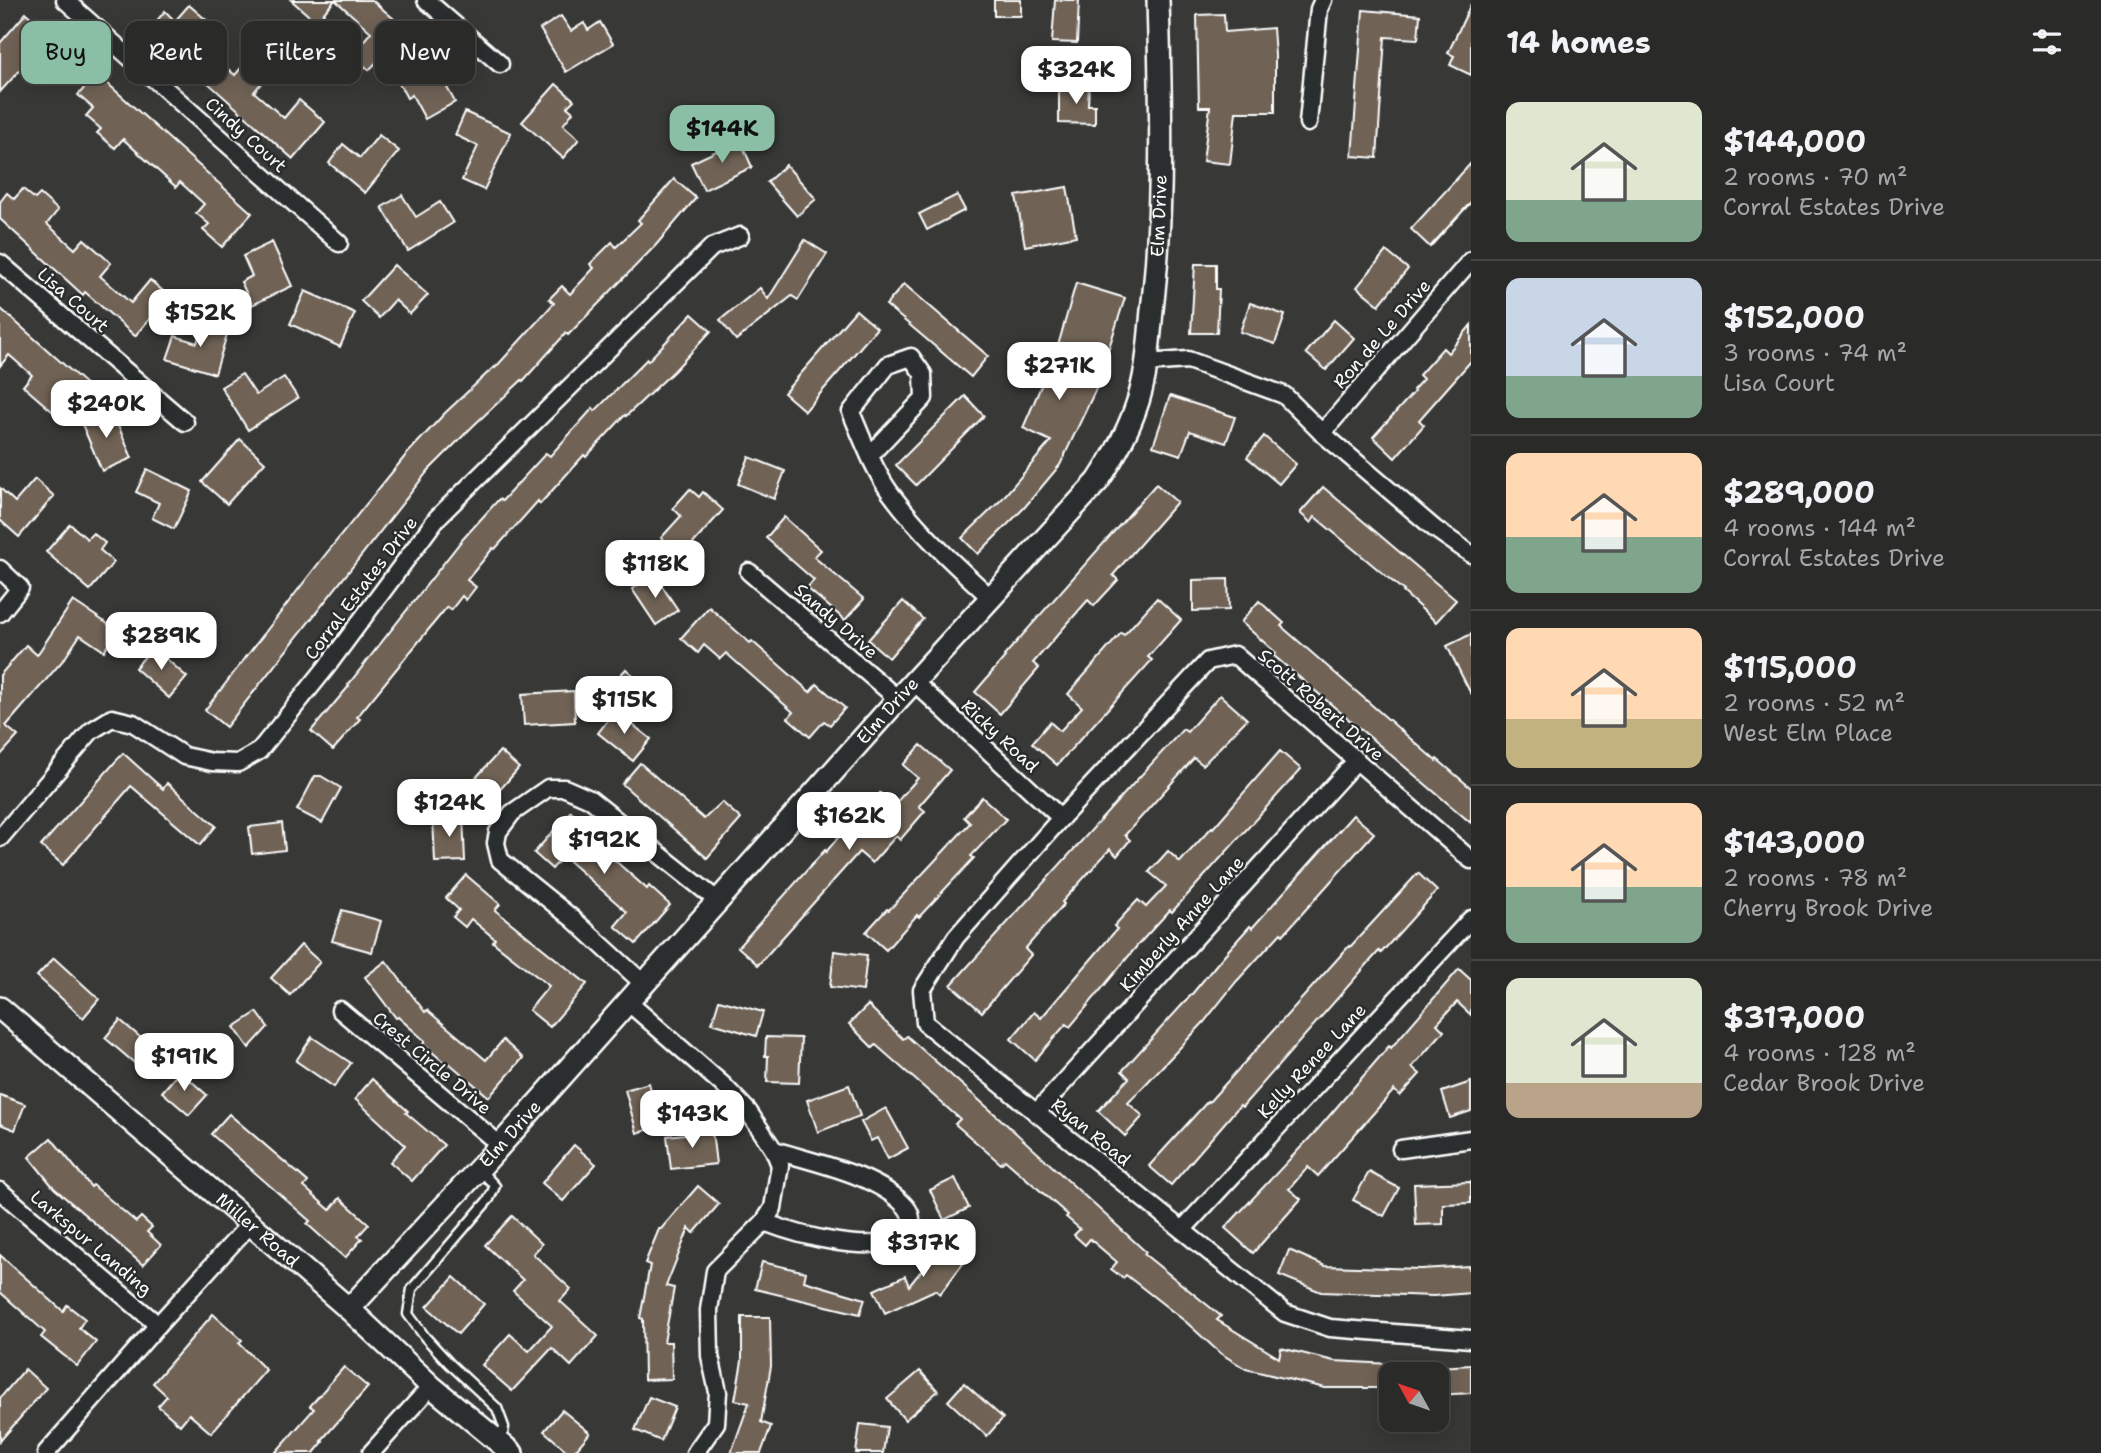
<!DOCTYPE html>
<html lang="en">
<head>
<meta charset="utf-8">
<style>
  body { margin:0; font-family:"Shantell Sans",sans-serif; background:#363634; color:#f1f3f6; height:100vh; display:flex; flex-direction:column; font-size:26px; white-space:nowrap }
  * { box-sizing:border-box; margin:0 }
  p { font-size:23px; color:#a5a7a8 }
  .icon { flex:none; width:38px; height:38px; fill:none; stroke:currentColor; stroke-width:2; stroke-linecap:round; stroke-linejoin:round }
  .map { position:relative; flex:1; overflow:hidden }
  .panel { display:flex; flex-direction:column; background:#2a2a28; width:630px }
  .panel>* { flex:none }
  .top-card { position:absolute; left:21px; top:21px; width:665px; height:63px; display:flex; gap:14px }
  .needle { width:46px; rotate:310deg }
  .fabs { position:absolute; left:1379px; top:1362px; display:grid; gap:14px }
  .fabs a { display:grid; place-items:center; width:70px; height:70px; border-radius:14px; background:#2a2a28; box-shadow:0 4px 18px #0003,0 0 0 2px #464645; font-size:35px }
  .price { position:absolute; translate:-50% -60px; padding:0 16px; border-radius:14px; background:#fff; color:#222; font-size:23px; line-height:46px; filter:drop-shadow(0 2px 4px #0008) }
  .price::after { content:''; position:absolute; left:50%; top:42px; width:21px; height:16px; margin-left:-10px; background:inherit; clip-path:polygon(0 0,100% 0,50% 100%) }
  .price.selected { background:#8abfa5; color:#111 }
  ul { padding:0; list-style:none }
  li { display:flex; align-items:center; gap:21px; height:175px; padding:0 35px }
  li+li { border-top:2px solid #464645 }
  li span { display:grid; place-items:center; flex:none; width:196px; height:140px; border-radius:14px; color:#555 }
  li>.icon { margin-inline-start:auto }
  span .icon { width:84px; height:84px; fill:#fffc; stroke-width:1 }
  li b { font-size:30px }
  h2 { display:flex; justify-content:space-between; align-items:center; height:84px; padding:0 35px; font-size:30px }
  .tag { padding:0 24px; border-radius:14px; background:#2a2a28; box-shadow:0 4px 18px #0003,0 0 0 2px #464645; font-size:24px; line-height:63px }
  .tag.selected { background:#8abfa5; color:#111 }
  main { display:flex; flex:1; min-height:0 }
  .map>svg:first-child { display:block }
  .building { fill:#706357; stroke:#fff; stroke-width:2 }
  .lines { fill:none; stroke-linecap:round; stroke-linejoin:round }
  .lane-casing { stroke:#fff; stroke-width:13 }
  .street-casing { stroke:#fff; stroke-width:21 }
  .secondary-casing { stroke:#fff; stroke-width:26 }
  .lane { stroke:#2a2d2e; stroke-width:8 }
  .street { stroke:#2a2d2e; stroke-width:16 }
  .secondary { stroke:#2a2d2e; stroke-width:21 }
  .labels { text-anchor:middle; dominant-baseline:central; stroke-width:5; stroke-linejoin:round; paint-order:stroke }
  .street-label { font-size:18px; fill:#fff; stroke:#2a2d2e }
</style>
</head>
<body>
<main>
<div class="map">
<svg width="1471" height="1453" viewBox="0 0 1471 1453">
  <rect width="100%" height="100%" fill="#383836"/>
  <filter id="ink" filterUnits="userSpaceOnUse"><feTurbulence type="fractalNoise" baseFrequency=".0143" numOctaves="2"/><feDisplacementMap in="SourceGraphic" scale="14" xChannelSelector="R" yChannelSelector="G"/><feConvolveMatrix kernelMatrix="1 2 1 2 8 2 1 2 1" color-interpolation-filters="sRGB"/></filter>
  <g filter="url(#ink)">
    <g class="building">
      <polygon points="291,0 372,0 407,30 369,70 352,55 371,32 335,0 316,22"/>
      <rect x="994" y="0" width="27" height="16"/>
      <polygon points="1055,0 1079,0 1077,43 1052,42"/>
      <polygon points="1471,4 1471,75 1450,65 1454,56 1448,53"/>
      <polygon points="189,5 217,29 202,47 235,75 254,53 273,69 254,92 284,118 299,100 325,122 293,159 149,30 165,11 175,21"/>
      <polygon points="1363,10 1420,15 1418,39 1385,37 1377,158 1352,156"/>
      <polygon points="26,13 64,46 49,64 39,56 32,64 28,61 0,92 0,43"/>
      <polygon points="1224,14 1225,32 1273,28 1275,55 1275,112 1236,112 1230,164 1203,161 1210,107 1199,107 1197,15"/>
      <polygon points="561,16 571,31 584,23 588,30 600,22 613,44 566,72 540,29"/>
      <polygon points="429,55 455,102 425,119 412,95 407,98 396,78 403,69"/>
      <polygon points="97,74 252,213 222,247 203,230 209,224 196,213 204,204 180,182 176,187 123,139 115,148 97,133 101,129 86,116 93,108 78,95"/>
      <polygon points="556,84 574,100 567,107 573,112 563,125 579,139 563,158 522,122"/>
      <polygon points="1059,86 1089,86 1088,105 1095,105 1095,124 1059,123"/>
      <polygon points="465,112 511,133 484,190 462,180 478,146 455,135"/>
      <polygon points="379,135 399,151 365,193 329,163 343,144 360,158"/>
      <polygon points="740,140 752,167 704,190 691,163"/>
      <polygon points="1471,163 1471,202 1430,247 1411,229"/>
      <polygon points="786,165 816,199 797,216 767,182"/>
      <polygon points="674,179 696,198 656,245 568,335 566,333 523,381 522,380 473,426 428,471 226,727 205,710 325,555 406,455 445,413 494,367 495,368 554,303 549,299 562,286 570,294 594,268 590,264 612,242 616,247 641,223 638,220"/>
      <polygon points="1067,187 1076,236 1025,246 1016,196"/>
      <polygon points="23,189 35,199 40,194 58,210 47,224 75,249 84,239 111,263 100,276 131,303 150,280 169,296 135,336 85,292 83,295 0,219 0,202 7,193 14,199"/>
      <polygon points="402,195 416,217 440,202 453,223 408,251 382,207"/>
      <polygon points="957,195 965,210 927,230 919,214"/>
      <polygon points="805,240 827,254 798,300 792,296 736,340 720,320 760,288 768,299"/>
      <polygon points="272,242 292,286 252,305 241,282 252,276 243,256"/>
      <polygon points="1386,251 1408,269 1379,305 1357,287"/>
      <polygon points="1195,264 1216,264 1216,289 1219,289 1217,333 1191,333"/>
      <polygon points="394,265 428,295 410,314 395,300 379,318 361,301"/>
      <polygon points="1076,283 1125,298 1095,391 1060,465 1024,508 978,554 962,538 1001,500 1051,441 1023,428 1057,349"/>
      <polygon points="904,284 988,356 971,377 886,305"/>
      <polygon points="305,291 355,313 340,347 290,324"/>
      <polygon points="1250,303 1285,315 1275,344 1240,332"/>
      <polygon points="0,308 87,385 59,417 23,386 32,375 9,355 0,366"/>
      <polygon points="856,310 877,328 805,411 784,393"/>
      <polygon points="692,314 711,331 674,371 626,416 625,415 586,457 584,455 540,504 538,501 495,549 493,548 467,580 476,587 466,600 462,596 451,610 447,607 357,717 360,719 333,750 311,731 349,686 348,685 462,540 499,499 502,501 546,453 550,456 593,408 595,411 647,359 648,361"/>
      <polygon points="1334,320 1354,338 1326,370 1306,353"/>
      <polygon points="203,323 228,331 215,374 167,359 175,336 197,343"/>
      <polygon points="1471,325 1471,361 1419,420 1424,425 1395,458 1373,437 1414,392 1413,390 1423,379 1419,375 1443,348 1448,353"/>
      <polygon points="242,374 256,395 284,377 298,398 248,430 221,387"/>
      <polygon points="965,396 984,416 916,485 896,465"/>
      <polygon points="1170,396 1235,417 1226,443 1190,431 1181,455 1153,446"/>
      <polygon points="111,409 132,458 102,471 81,422"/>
      <polygon points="1264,436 1296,464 1279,484 1247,457"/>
      <polygon points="240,439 265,462 227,504 202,482"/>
      <polygon points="749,457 785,471 774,499 738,484"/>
      <polygon points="147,469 192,491 174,529 152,518 159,503 136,492"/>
      <polygon points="35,479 54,496 19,537 0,520 0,488 15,502"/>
      <polygon points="1156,484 1177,502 1113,575 1118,580 1094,606 1088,600 1033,663 1039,668 1000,714 975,692 1005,657 1004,656"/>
      <polygon points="1323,487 1456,600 1436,622 1403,592 1404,591 1315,517 1311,523 1300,513"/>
      <polygon points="690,489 699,497 703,492 723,510 682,556 661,538 681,516 673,508"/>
      <polygon points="784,517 821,550 814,557 864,599 845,620 807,588 814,580 766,538"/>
      <polygon points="70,524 87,539 93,533 105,543 100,550 114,562 90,590 46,552"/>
      <polygon points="654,574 678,610 656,625 632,589"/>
      <polygon points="1228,579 1229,610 1193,611 1193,580"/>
      <polygon points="1157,598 1181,620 1148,657 1152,660 1057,765 1032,743 1050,722 1060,731 1082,707 1068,694 1121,633 1124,635"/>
      <polygon points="73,601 117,630 104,651 80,635 65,658 6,726 18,736 0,756 0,675 26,645 37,655"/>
      <polygon points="903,601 923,619 889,658 868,640"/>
      <polygon points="1259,601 1284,623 1281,626 1436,761 1437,759 1471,788 1471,823 1273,655 1276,653 1241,622"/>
      <polygon points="709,607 750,643 752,641 810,692 817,684 845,708 830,725 824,721 810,737 788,718 793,712 726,653 720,659 704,645 698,653 681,638"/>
      <polygon points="1471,634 1471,694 1447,646"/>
      <polygon points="153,647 187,677 169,698 135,668"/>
      <polygon points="626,669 640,681 625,697 611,685"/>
      <polygon points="574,691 575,722 524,725 522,694"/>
      <polygon points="1220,695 1247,719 1203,765 1194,758 1125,835 1130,840 1117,856 1110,849 1062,902 1064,904 1025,949 1031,955 982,1012 951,985 1183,729 1187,732"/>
      <polygon points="615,711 651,739 633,761 598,733"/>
      <polygon points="921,745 950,770 919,806 925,811 900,840 896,836 872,863 859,852 758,965 738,947 825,850 826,852 859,813 861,815 880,793 894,805 918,778 903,765"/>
      <polygon points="500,751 519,768 483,809 463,792"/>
      <polygon points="1280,751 1301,769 1172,912 1170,910 1137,946 1070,1027 1066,1024 1035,1060 1011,1039 1034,1012 1041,1018 1117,929 1114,926 1138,900 1146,907 1166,886 1149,872 1168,851 1180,862 1212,827 1213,828"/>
      <polygon points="123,753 163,789 167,783 216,826 200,845 131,786 63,865 41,846"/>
      <polygon points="640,763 704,819 722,802 741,819 707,858 622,784"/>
      <polygon points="315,776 321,776 341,788 322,823 297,810"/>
      <polygon points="982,797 1006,819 971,856 974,858 919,917 917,915 886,950 866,932 887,909 889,910 970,823 964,817"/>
      <polygon points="571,811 589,827 584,833 647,889 649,886 670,905 636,944 615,926 627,912 563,856 552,869 534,853"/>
      <polygon points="1353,815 1374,833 1283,935 1281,933 1236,982 1204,1022 1128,1103 1143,1116 1125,1136 1098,1111 1129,1078 1122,1071 1192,994 1225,954 1250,926 1252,928"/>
      <polygon points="463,816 465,861 435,862 433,818"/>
      <polygon points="282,823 285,850 252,854 249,827"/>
      <polygon points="1418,873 1437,891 1381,953 1379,951 1242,1107 1240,1105 1171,1185 1149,1166 1208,1101 1209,1102 1349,946 1350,947"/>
      <polygon points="466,875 500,904 495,910 587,984 550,1027 529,1010 549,986 493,942 495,939 471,919 465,927 453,917 459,910 446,898"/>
      <polygon points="342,910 381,921 372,952 332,941"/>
      <polygon points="301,945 320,962 290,995 271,978"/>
      <polygon points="834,951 867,955 863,991 830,987"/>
      <polygon points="54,958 99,999 83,1018 37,976"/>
      <polygon points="386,961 425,1012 427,1010 486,1060 503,1040 523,1058 489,1097 449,1063 447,1065 423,1044 425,1041 398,1017 396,1018 365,977"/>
      <polygon points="1459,969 1471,980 1471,1015 1457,1002 1437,1024 1444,1031 1412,1067 1420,1074 1400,1096 1394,1090 1318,1176 1308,1167 1289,1189 1301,1199 1253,1253 1225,1228 1318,1129 1389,1046 1391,1048"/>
      <polygon points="719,1000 763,1012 756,1036 712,1023"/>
      <polygon points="868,1005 903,1039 907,1036 1005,1123 1146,1252 1144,1254 1221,1316 1217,1320 1279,1358 1281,1348 1334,1361 1391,1364 1391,1388 1325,1388 1246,1369 1220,1353 1186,1322 1126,1275 1123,1278 1111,1269 1117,1262 1090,1239 1085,1245 1074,1235 1080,1229 1066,1217 1068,1215 1005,1160 1001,1164 955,1124 960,1119 876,1045 873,1048 849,1024"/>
      <polygon points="257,1012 268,1027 249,1048 234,1027"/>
      <polygon points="120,1020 153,1048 138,1066 105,1038"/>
      <polygon points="312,1037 351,1063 334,1087 296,1061"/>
      <polygon points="766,1037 801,1038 799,1083 767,1082 768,1056 765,1056"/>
      <polygon points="180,1071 207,1095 189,1115 162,1092"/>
      <polygon points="372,1079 408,1111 406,1113 444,1145 412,1181 390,1162 405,1145 355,1099"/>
      <polygon points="1471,1082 1471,1111 1450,1118 1442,1092"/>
      <polygon points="649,1083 661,1126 637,1133 625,1090"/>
      <polygon points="849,1085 860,1116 818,1132 807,1100"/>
      <polygon points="0,1095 25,1104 15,1130 0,1124"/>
      <polygon points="886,1108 908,1148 888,1159 877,1138 871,1141 861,1122"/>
      <polygon points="229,1114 308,1182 304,1187 330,1210 340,1198 369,1224 358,1236 362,1239 345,1258 307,1224 310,1221 211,1134"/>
      <polygon points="712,1131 716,1164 671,1169 667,1136"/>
      <polygon points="51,1138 91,1187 93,1185 136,1222 141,1217 152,1227 147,1232 161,1245 143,1265 54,1188 29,1157"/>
      <polygon points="574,1145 596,1164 563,1201 542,1183"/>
      <polygon points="1369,1172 1399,1188 1384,1216 1353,1200"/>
      <polygon points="955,1178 969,1208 944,1220 930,1190"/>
      <polygon points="1471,1182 1471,1203 1443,1204 1443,1224 1416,1225 1414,1184"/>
      <polygon points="698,1186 719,1204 694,1233 689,1228 666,1286 674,1288 664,1342 671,1342 672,1379 644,1380 643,1319 640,1318 650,1265 645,1263 659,1229 661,1229"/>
      <polygon points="512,1216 542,1244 533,1254 571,1289 560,1301 598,1336 571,1366 552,1348 512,1391 482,1365 510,1334 529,1351 552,1326 513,1291 523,1280 485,1245"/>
      <polygon points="946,1240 968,1257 940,1294 935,1290 885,1313 874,1290 905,1276 909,1286"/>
      <polygon points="1289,1250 1325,1266 1421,1269 1469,1266 1471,1293 1434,1296 1321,1292 1279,1275"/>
      <polygon points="0,1255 63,1311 67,1305 85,1319 79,1328 96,1342 77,1366 41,1337 45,1332 0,1292"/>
      <polygon points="762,1262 806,1272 804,1281 865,1299 860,1314 755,1289"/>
      <polygon points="454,1277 484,1304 458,1334 427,1307"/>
      <polygon points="213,1314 242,1340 239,1343 266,1370 211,1433 189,1414 180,1425 158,1406 167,1396 153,1383"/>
      <polygon points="742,1317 770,1317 771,1366 761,1422 771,1426 761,1453 731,1453 749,1403 735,1400 742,1361"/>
      <polygon points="1471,1365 1471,1393 1437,1395 1437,1367"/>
      <polygon points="344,1367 368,1387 321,1441 323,1442 314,1453 275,1453 314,1409 310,1406"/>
      <polygon points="25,1369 46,1388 0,1441 0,1398"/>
      <polygon points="920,1371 938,1391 905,1420 887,1399"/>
      <polygon points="964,1383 1003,1418 987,1436 948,1401"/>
      <polygon points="649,1397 675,1407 661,1441 635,1430"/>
      <polygon points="562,1410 590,1433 573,1453 569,1453 544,1431"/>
      <polygon points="860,1424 887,1427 883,1453 856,1453"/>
    </g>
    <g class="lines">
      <defs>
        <polyline id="lane" points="479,1169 495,1186 489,1199 412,1289 408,1314 425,1337 449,1363 497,1408 504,1427 502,1442"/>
        <g id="street">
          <polyline points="65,0 339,243"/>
          <polyline points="426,0 500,64"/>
          <polyline points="1308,123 1319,9 1323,0"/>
          <polyline points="0,263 185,422"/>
          <polyline points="1146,363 1188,360 1284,395 1322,433 1435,529 1471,554"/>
          <polyline points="1322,433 1471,260"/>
          <path d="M870 455 924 398 923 374 911 357 888 365 851 412C862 438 873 468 889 491 918 531 955 565 991 598"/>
          <polyline points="0,569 20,588 0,613"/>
          <polyline points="749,572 898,699"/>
          <polyline points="914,682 1061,818"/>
          <polyline points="0,838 91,731 112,718 133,723 184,756 212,762 238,763 259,751 325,669 437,518 712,247 740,236"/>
          <polyline points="1471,860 1235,655 1208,661 1061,818 956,937 922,990 925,1023 1285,1313 1330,1328 1471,1339"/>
          <polyline points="644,984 573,919 500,860 496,843 498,832 512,813 548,788 565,788 590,799 718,901"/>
          <polyline points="628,1002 723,1085 748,1111 774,1150 780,1165 773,1208 764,1222 715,1271 709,1310 710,1356 718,1392 716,1423 695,1453"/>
          <polyline points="340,1010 500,1145"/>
          <polyline points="1036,1113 1356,761"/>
          <polyline points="1401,1149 1471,1139"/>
          <polyline points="0,1191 158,1325"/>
          <path d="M764 1222C795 1234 882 1260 907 1231 913 1224 912 1214 906 1207 879 1175 812 1162 774 1150"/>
          <polyline points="1182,1230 1471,919"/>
          <polyline points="46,1453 158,1325 250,1224"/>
          <polyline points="371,1453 431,1386"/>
        </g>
        <g id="secondary">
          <path id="s1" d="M0 1008 349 1309 431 1386 512 1453"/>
          <path id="s2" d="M349 1309 479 1169 898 699 1098 481C1113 458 1126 436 1135 410 1147 378 1149 343 1152 310 1164 207 1161 104 1158 0"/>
        </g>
      </defs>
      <use href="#lane" class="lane-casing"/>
      <use href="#street" class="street-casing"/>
      <use href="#secondary" class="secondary-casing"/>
      <use href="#lane" class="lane"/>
      <use href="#street" class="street"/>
      <use href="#secondary" class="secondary"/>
    </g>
  </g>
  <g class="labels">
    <g class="street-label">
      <text transform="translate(246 135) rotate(42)">Cindy Court</text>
      <text stroke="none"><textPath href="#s2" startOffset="1393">Elm Drive</textPath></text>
      <text transform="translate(73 300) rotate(41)">Lisa Court</text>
      <text transform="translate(1382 334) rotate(-49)">Ron de Le Drive</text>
      <text transform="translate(361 588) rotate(-53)">Corral Estates Drive</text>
      <text transform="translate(836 621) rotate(41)">Sandy Drive</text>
      <text transform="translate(1321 705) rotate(41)">Scott Robert Drive</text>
      <text stroke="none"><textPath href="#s2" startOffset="805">Elm Drive</textPath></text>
      <text transform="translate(1000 736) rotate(43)">Ricky Road</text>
      <text transform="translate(1182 924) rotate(-48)">Kimberly Anne Lane</text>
      <text transform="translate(1312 1061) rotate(-47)">Kelly Renee Lane</text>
      <text transform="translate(432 1063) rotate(40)">Crest Circle Drive</text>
      <text transform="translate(1091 1132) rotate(39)">Ryan Road</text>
      <text stroke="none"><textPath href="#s2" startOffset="238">Elm Drive</textPath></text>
      <text stroke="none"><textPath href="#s1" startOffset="340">Miller Road</textPath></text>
      <text transform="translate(91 1243) rotate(40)">Larkspur Landing</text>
    </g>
  </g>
</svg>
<div class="fabs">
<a><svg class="needle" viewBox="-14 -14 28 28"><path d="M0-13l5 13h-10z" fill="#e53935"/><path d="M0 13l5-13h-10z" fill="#a5a7a8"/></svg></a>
</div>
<b class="price" style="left:1076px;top:106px">$324K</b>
<b class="price selected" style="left:722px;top:165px">$144K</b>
<b class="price" style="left:200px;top:349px">$152K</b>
<b class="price" style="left:1059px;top:402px">$271K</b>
<b class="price" style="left:106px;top:440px">$240K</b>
<b class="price" style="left:655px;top:600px">$118K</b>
<b class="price" style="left:161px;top:672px">$289K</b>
<b class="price" style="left:624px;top:736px">$115K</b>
<b class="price" style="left:449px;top:839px">$124K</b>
<b class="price" style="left:849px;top:852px">$162K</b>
<b class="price" style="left:604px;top:876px">$192K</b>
<b class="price" style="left:184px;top:1093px">$191K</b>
<b class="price" style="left:692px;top:1150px">$143K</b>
<b class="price" style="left:923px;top:1279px">$317K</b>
<div class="top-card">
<a class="tag selected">Buy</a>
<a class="tag">Rent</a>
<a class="tag">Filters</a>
<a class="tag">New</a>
</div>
</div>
<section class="panel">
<h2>14 homes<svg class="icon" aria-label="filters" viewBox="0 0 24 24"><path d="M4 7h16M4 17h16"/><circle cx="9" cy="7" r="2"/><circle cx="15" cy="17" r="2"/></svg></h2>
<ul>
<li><span style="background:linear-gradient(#dfe7d0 70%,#7fa58c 0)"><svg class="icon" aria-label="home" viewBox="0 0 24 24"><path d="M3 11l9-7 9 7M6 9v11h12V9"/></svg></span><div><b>$144,000</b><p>2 rooms · 70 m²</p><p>Corral Estates Drive</p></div></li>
<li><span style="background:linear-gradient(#c9d6e8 70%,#7fa58c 0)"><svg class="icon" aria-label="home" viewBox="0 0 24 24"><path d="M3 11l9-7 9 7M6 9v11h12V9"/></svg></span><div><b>$152,000</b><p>3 rooms · 74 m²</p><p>Lisa Court</p></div></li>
<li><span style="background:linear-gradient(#ffd9b3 60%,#7fa58c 0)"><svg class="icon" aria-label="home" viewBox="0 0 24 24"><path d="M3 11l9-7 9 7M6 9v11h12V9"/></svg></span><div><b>$289,000</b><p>4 rooms · 144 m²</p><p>Corral Estates Drive</p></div></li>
<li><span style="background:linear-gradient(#ffd9b3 65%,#c2b280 0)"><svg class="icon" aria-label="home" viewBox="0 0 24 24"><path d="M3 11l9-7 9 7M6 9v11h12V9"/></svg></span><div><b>$115,000</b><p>2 rooms · 52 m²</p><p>West Elm Place</p></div></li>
<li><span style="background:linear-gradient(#ffd9b3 60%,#7fa58c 0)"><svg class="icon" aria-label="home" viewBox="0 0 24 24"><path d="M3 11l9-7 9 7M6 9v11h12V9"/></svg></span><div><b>$143,000</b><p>2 rooms · 78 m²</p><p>Cherry Brook Drive</p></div></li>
<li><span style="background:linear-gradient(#dfe7d0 75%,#b9a48a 0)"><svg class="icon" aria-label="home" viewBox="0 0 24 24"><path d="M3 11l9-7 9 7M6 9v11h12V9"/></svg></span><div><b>$317,000</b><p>4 rooms · 128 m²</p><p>Cedar Brook Drive</p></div></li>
</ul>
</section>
</main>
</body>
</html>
